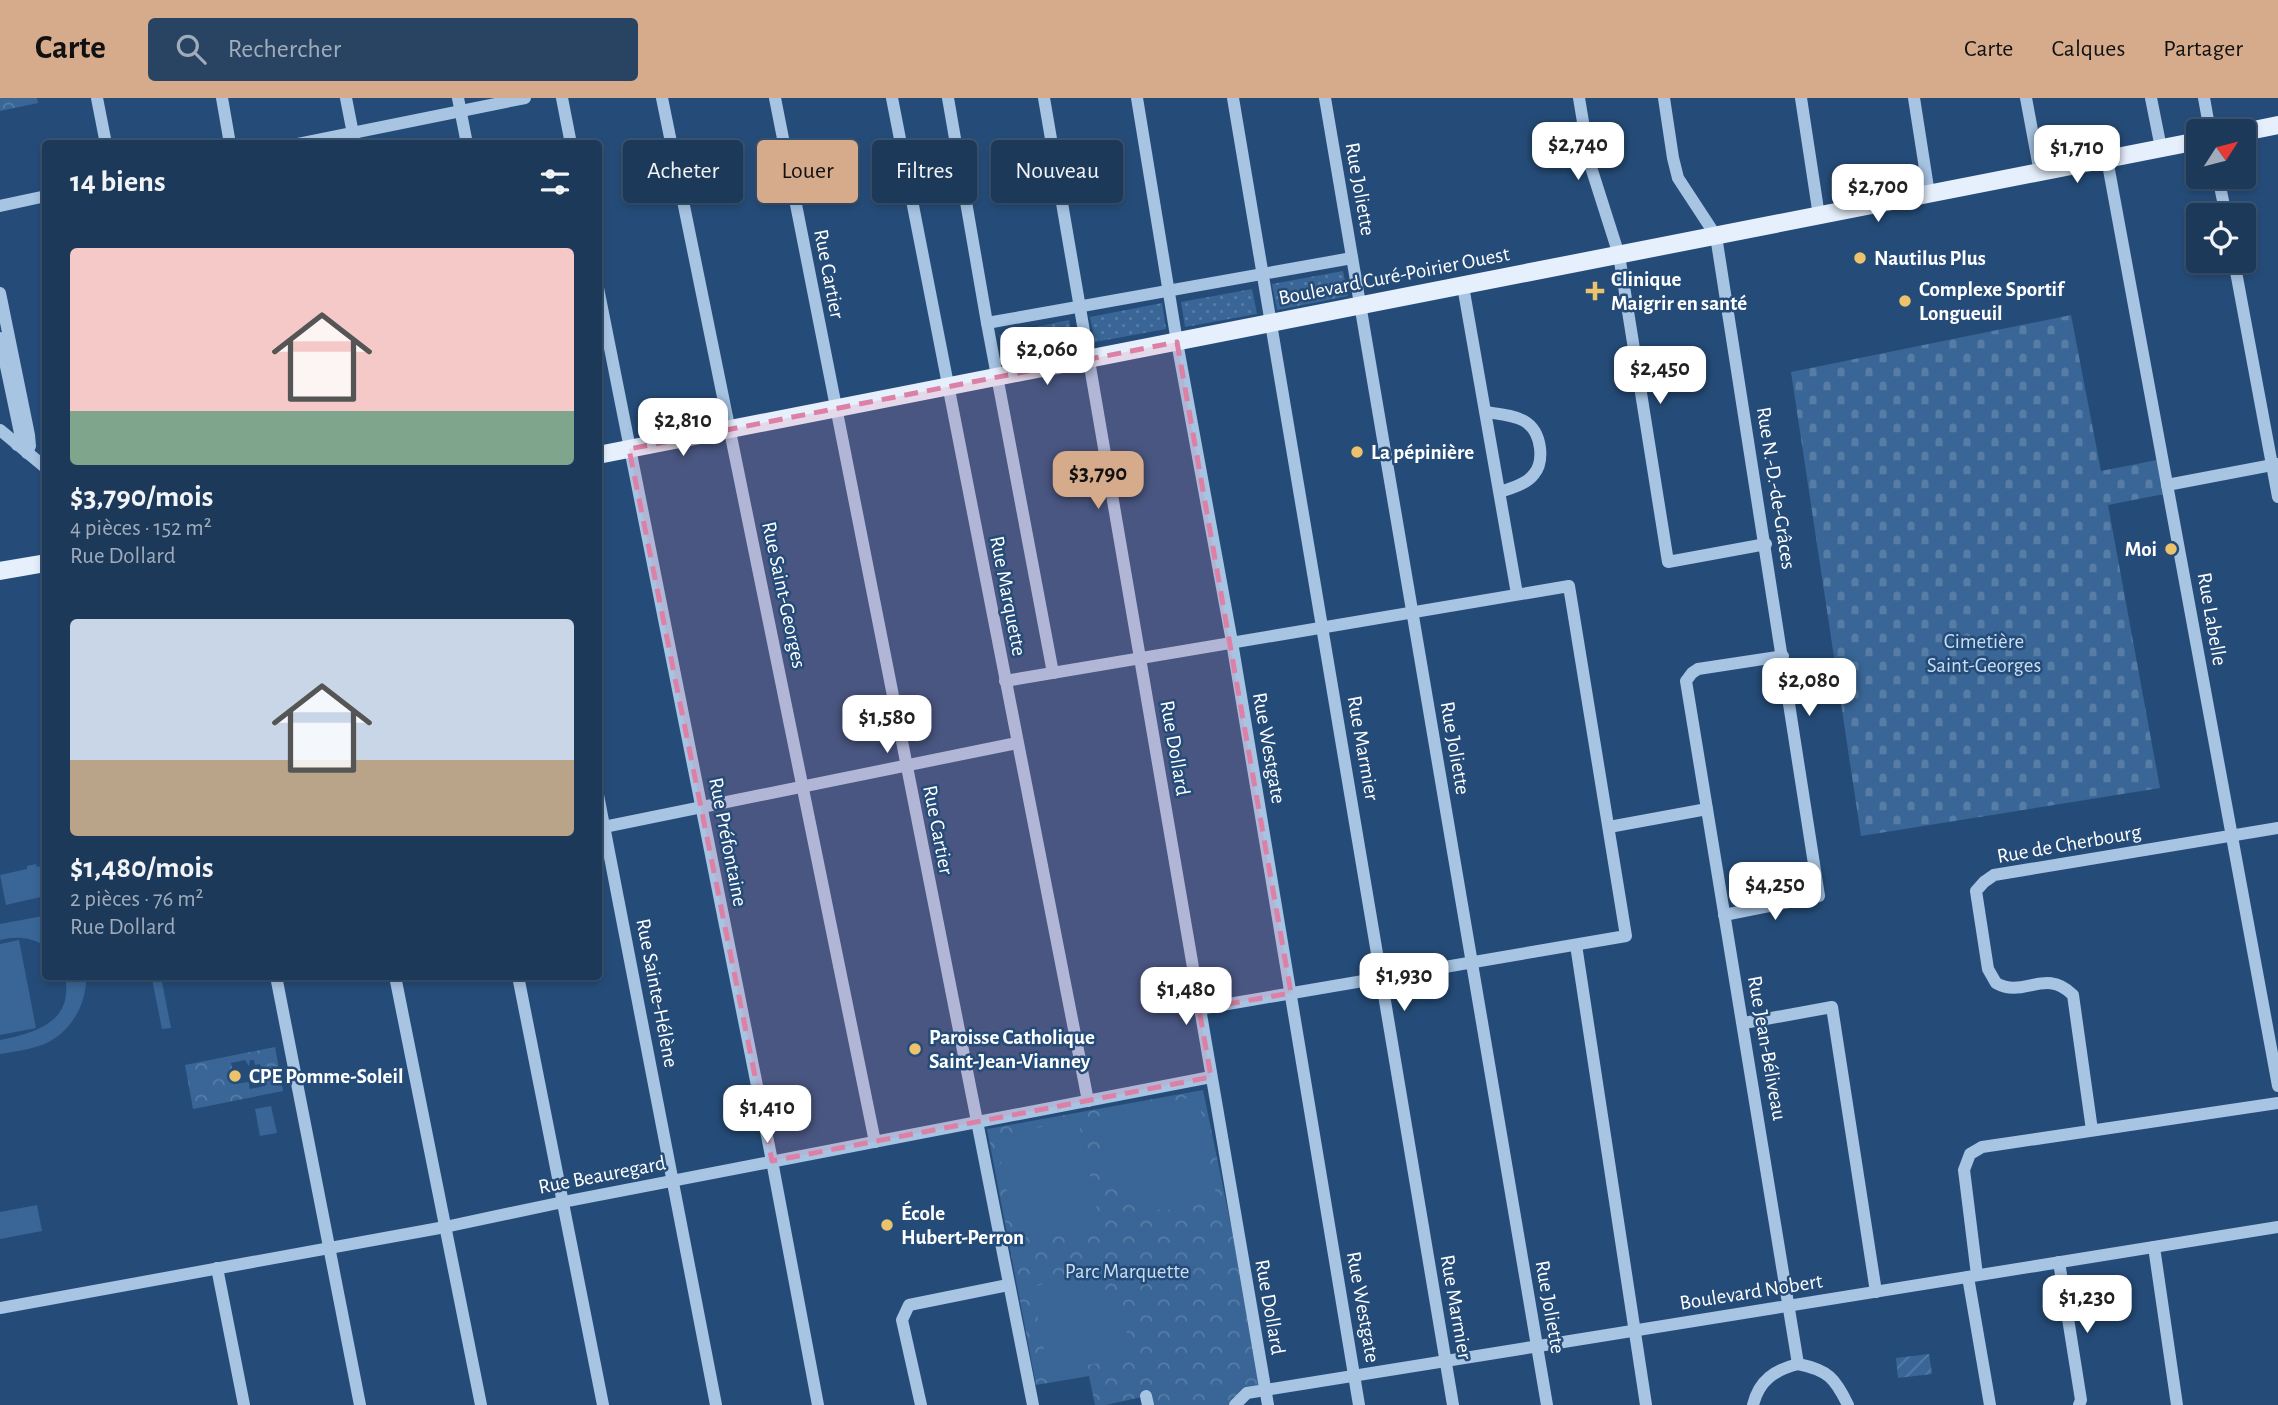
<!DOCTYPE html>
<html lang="fr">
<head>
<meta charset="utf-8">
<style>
  body { margin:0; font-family:"Alegreya Sans",sans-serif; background:#294463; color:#f1f3f6; height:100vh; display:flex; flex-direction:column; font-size:26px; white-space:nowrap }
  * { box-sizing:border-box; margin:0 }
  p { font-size:23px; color:#a0acbb }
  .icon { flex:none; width:38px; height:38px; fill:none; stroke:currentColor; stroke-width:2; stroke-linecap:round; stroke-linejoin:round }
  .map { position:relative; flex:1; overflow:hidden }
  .side { position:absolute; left:42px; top:42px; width:560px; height:840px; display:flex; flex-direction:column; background:#1c395a; border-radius:7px; box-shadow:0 4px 10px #0003,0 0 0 2px #3a5370 }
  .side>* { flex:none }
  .hud { position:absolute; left:623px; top:42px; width:665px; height:63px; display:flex; gap:14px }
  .needle { width:46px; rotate:54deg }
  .buttons { position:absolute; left:2186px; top:21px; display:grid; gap:14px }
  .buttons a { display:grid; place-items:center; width:70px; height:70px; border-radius:7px; background:#1c395a; box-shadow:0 4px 10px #0003,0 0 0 2px #3a5370; font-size:35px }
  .price { position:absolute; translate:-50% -60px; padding:0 16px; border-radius:14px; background:#fff; color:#222; font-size:23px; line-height:46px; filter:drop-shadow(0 2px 4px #0008) }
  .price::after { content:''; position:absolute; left:50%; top:42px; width:21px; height:16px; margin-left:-10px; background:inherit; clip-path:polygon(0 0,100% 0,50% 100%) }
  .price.selected { background:#d6ab8b; color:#111 }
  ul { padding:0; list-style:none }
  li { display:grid; align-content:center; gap:14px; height:371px; padding:0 28px }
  li span { display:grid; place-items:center; height:217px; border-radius:7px; color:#555 }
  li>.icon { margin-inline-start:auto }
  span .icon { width:126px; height:126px; fill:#fffc; stroke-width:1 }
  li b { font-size:30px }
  h2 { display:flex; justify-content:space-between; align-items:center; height:84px; padding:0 28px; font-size:30px }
  .pill { padding:0 24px; border-radius:7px; background:#1c395a; box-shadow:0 4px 10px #0003,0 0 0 2px #3a5370; font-size:24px; line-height:63px }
  .pill.selected { background:#d6ab8b; color:#111 }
  header { display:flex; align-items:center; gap:42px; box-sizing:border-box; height:98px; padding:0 35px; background:#d6ab8b; color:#111 }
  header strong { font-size:33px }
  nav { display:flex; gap:38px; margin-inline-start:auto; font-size:24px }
  .search { width:490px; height:63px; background:#294463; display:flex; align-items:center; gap:18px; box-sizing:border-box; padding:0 24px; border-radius:7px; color:#a0acbb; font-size:26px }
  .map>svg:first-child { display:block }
  .grass { fill:url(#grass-dots) }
  .cemetery { fill:url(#cemetery-stones) }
  .park { fill:url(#park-crowns); fill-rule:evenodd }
  .garden { fill:url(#garden-furrows) }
  .pitch { fill:#396696 }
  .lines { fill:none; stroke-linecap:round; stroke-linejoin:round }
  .minor { stroke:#a7c4e3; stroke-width:12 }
  .major { stroke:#e6effc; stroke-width:18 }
  .marked { fill:#dd80a5; fill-opacity:0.2; stroke:#dd80a5; stroke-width:5; stroke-dasharray:14 9; stroke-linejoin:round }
  .poi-dot { fill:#ecc36c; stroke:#254c78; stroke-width:2.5 }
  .labels { text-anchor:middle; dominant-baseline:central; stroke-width:5; stroke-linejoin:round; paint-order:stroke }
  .street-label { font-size:21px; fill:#fff; stroke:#254c78 }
  .poi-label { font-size:21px; font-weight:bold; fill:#fff; stroke:#254c78; text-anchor:start }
  .park-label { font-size:21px; fill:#c9def3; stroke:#254c78 }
</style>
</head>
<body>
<header>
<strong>Carte</strong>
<div class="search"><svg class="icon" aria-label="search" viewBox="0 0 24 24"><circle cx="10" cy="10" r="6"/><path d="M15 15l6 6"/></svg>Rechercher</div>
<nav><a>Carte</a><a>Calques</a><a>Partager</a></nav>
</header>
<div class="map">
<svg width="2278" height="1307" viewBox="0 0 2278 1307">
  <defs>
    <pattern id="grass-dots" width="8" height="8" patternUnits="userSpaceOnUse" patternTransform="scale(1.75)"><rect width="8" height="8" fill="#396696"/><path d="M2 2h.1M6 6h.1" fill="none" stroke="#577da6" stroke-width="1.8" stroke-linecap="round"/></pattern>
    <pattern id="cemetery-stones" width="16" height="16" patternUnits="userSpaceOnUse" patternTransform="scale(1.75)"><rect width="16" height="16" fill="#396696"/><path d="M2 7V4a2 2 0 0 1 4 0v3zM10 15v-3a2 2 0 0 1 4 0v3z" fill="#577da6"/></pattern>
    <pattern id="park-crowns" width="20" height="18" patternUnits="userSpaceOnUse" patternTransform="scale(1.75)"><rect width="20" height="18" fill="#396696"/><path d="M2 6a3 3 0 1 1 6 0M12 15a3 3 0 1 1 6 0" fill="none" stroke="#577da6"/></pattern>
    <pattern id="garden-furrows" width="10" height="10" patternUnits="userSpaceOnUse" patternTransform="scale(1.75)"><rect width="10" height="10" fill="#396696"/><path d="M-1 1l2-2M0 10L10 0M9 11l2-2" fill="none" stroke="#577da6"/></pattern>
  </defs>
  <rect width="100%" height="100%" fill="#254c78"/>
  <g class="grass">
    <polygon points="1343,173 1348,198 1277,212 1272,186"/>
    <polygon points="1252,191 1257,216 1185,229 1181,204"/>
    <polygon points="1162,205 1166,231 1095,244 1090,219"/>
    <polygon points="1069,222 1075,248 1004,262 999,237"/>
  </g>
  <polygon class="cemetery" points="2071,217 2101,373 2162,361 2169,395 2108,407 2160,690 1861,738 1791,274"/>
  <g class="park">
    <polygon points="0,0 37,0 38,5 0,13"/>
    <path d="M275 949 283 993 193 1011 185 967ZM245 962 249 968 250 962H254L255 967 260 966 265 988 250 991 248 984 235 986 231 965Z"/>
    <polygon points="1203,992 1265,1292 1231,1304 1229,1307 1148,1307 1146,1298 1106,1307 1095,1307 1089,1278 1036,1287 987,1031"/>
  </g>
  <polygon class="garden" points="1929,1256 1932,1276 1898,1280 1896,1260"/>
  <g class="pitch">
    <polygon points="36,766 37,769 45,767 45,798 6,807 0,777 27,771 27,768"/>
    <path d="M43 818 45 848C30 839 17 838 0 842V826Z"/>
    <polygon points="19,842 36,930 0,937 0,846"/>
    <path d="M65 879H86C87 908 68 939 39 948 26 952 13 954 0 956V942C35 935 74 924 65 879Z"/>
    <polygon points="161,879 171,930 162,931 152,881"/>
    <polygon points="1198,998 1217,1102 1163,1113 1141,1106 1122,1091 1107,1072 1095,1019"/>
    <polygon points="271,1008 277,1035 260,1038 255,1011"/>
    <polygon points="1078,1021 1102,1135 1071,1139 1045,1137 1013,1124 996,1039"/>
    <polygon points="37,1107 42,1133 0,1141 0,1114"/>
    <polygon points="1071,1179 1123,1217 1132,1259 1048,1274 1032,1189"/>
  </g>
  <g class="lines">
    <g class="minor">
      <polyline points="97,0 106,46"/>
      <polyline points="222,0 230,46"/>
      <polyline points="346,0 355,46"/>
      <polyline points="458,0 467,46"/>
      <polyline points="562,0 571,46"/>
      <polyline points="662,0 875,1044"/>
      <polyline points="775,0 1033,1307"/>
      <polyline points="892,0 1088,1003"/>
      <polyline points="948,0 987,225 1053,575"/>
      <polyline points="1044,0 1268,1307"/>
      <polyline points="1137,0 1177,244 1232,544 1359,1307"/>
      <polyline points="1233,0 1453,1307"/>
      <polyline points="1325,0 1547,1307"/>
      <polyline points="1579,0 1590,66 1619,157 1668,464 1766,446"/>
      <polyline points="1664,0 1673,60 1678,80 1716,138 1819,798 1724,817"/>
      <polyline points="1801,0 1819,118"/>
      <polyline points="1914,0 1929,96"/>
      <polyline points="2026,0 2040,75"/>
      <polyline points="2151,0 2161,50"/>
      <polyline points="2204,0 2210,33"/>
      <polyline points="298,46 525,0"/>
      <polyline points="2107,61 2278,988"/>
      <polyline points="2218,79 2226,117"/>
      <polyline points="0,108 46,98"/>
      <polyline points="2234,163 2278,399"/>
      <polyline points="1463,188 1517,496"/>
      <polyline points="598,190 772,1063 818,1307"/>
      <polyline points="0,195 29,337 30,348 27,355"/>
      <polyline points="987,225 1352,160"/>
      <polyline points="0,240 20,335 17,347"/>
      <path d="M1486 314C1512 318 1536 318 1540 350 1541 359 1540 369 1534 376 1527 386 1511 390 1500 394"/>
      <polyline points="0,332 46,370"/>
      <polyline points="2167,387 2278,366"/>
      <path d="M1783 558 1698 571 1692 575 1686 583 1798 1266C1828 1272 1835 1280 1848 1307"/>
      <polyline points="1005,583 1569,488 1626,838 1199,911"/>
      <polyline points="598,697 716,1307"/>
      <polyline points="1609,729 1707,711"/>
      <polyline points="599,730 1017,645"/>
      <polyline points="1576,847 1646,1307"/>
      <polyline points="276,878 360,1307"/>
      <polyline points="395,878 481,1307"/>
      <polyline points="518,878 603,1307"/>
      <polyline points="1744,925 1832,909 1876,1194"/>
      <path d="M2092 1032 2073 897C2045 869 2024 901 1996 885L1988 871 1976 793 1984 784 1994 777 2278 730"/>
      <polyline points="2154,1149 2177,1307"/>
      <polyline points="2059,1164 2081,1302 2079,1307"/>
      <polyline points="217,1170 244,1307"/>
      <polyline points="1977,1177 1964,1072 1970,1056 1982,1049 2278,1005"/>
      <polyline points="1968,1179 1990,1307"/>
      <polyline points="0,1210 445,1129 563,1104 1211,979"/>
      <polyline points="1146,1298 1148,1307"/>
      <polyline points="921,1307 902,1222 909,1207 1008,1187"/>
      <polyline points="1235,1307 1247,1295 2278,1129"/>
      <path d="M1753 1307C1759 1282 1775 1272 1798 1266"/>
    </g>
    <g class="major">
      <polyline points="2244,34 2278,27"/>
      <polyline points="598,357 2198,43"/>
      <polyline points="0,473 46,465"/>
    </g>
  </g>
  <path class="marked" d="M1177 244 1291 895 1199 911 1211 979 772 1063 629 351Z"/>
  <g class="poi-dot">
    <circle cx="1860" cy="160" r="7"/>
    <path d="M1591.5 182.5h7v7h7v7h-7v7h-7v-7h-7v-7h7z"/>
    <circle cx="1905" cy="203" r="7"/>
    <circle cx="1357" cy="354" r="7"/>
    <circle cx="2171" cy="451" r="7"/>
    <circle cx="915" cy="951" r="7"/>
    <circle cx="235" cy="978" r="7"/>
    <circle cx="887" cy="1127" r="7"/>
  </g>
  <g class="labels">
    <g class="street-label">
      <text transform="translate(1360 91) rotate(80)">Rue Joliette</text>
      <text transform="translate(829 176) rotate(79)">Rue Cartier</text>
      <text transform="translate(1394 178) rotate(-11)">Boulevard Curé-Poirier Ouest</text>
      <text transform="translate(1776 390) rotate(81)">Rue N.-D.-de-Grâces</text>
      <text transform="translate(784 497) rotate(78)">Rue Saint-Georges</text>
      <text transform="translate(1008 498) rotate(79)">Rue Marquette</text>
      <text transform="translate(2212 521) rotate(80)">Rue Labelle</text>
      <text transform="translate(1175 650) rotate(80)">Rue Dollard</text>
      <text transform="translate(1269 650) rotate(80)">Rue Westgate</text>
      <text transform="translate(1363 650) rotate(80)">Rue Marmier</text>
      <text transform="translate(1455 650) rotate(80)">Rue Joliette</text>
      <text transform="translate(938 732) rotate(79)">Rue Cartier</text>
      <text transform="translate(728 744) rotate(79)">Rue Préfontaine</text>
      <text transform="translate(2069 746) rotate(-10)">Rue de Cherbourg</text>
      <text transform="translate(657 895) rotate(79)">Rue Sainte-Hélène</text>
      <text transform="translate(1767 950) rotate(80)">Rue Jean-Béliveau</text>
      <text transform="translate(602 1077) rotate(-11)">Rue Beauregard</text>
      <text transform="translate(1751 1194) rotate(-9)">Boulevard Nobert</text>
      <text transform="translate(1270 1209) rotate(80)">Rue Dollard</text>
      <text transform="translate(1363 1209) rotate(80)">Rue Westgate</text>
      <text transform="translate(1456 1209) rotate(80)">Rue Marmier</text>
      <text transform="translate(1550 1209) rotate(80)">Rue Joliette</text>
    </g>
    <g class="poi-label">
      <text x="1874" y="160">Nautilus Plus</text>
      <text x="1611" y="181">Clinique<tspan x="1611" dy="24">Maigrir en santé</tspan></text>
      <text x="1919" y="191">Complexe Sportif<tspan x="1919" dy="24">Longueuil</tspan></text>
      <text x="1371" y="354">La pépinière</text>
      <text x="2157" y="451" text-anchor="end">Moi</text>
      <text x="929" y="939">Paroisse Catholique<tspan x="929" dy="24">Saint-Jean-Vianney</tspan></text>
      <text x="249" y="978">CPE Pomme-Soleil</text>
      <text x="901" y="1115">École<tspan x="901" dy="24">Hubert-Perron</tspan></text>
    </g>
    <g class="park-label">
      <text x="1984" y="543">Cimetière<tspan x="1984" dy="24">Saint-Georges</tspan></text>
      <text x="1127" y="1173">Parc Marquette</text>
    </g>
  </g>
</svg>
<div class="buttons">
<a><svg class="needle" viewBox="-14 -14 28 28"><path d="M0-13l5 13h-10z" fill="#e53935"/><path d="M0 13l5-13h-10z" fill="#a0acbb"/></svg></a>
<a><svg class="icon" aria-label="locate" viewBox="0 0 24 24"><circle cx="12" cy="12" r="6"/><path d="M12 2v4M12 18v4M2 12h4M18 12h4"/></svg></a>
</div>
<b class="price" style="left:1578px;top:84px">$2,740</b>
<b class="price" style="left:2077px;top:87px">$1,710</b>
<b class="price" style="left:1878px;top:126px">$2,700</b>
<b class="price" style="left:1047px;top:289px">$2,060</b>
<b class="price" style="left:1660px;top:308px">$2,450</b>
<b class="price" style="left:683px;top:360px">$2,810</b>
<b class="price selected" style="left:1098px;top:413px">$3,790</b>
<b class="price" style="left:1809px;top:620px">$2,080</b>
<b class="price" style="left:887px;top:657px">$1,580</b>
<b class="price" style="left:1775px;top:824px">$4,250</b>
<b class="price" style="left:1404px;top:915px">$1,930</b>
<b class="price" style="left:1186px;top:929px">$1,480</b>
<b class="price" style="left:767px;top:1047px">$1,410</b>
<b class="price" style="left:2087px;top:1237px">$1,230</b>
<div class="hud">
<a class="pill">Acheter</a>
<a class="pill selected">Louer</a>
<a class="pill">Filtres</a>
<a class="pill">Nouveau</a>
</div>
<section class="side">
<h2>14 biens<svg class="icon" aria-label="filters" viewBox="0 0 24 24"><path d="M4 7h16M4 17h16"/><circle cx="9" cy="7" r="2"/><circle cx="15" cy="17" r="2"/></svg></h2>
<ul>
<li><span style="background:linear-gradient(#f6c9c9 75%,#7fa58c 0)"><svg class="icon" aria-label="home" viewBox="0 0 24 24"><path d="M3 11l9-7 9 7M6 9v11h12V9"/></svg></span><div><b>$3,790/mois</b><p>4 pièces · 152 m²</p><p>Rue Dollard</p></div></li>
<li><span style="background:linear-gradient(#c9d6e8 65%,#b9a48a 0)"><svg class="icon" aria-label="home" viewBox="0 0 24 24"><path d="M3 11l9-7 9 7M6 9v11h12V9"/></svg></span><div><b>$1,480/mois</b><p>2 pièces · 76 m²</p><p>Rue Dollard</p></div></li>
</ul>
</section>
</div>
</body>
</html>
